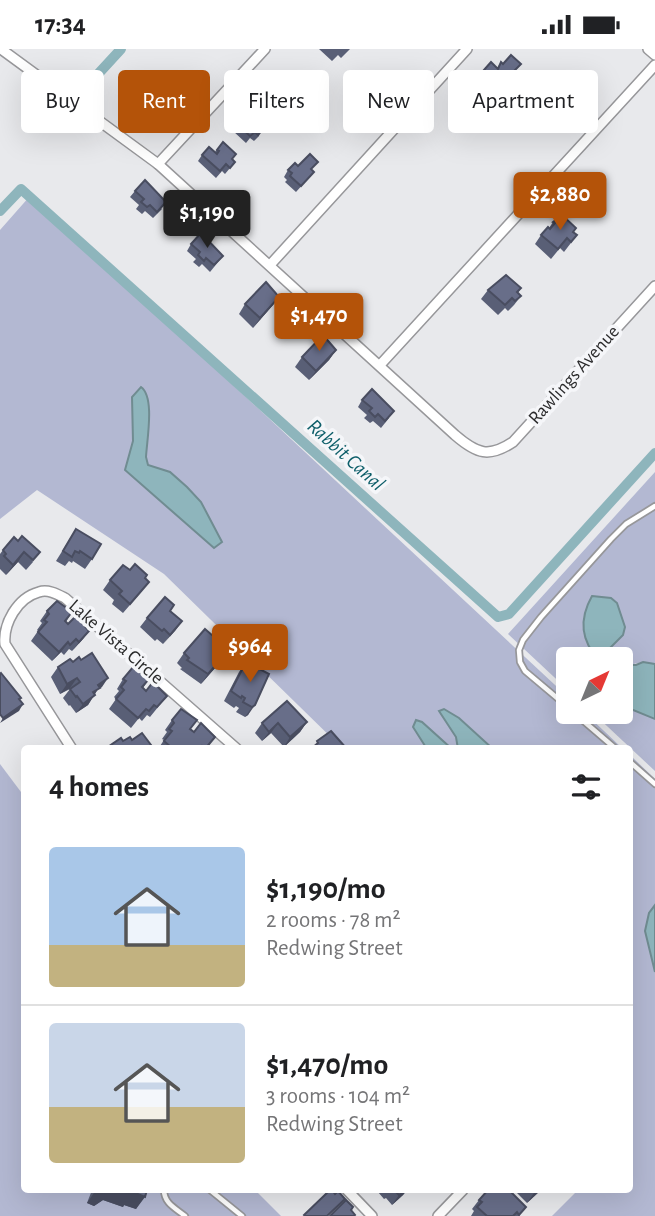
<!DOCTYPE html>
<html lang="en">
<head>
<meta charset="utf-8">
<style>
  body { margin:0; font-family:"Alegreya Sans",sans-serif; background:#f6f6f6; color:#202124; height:100vh; display:flex; flex-direction:column; font-size:26px; white-space:nowrap }
  * { box-sizing:border-box; margin:0 }
  p { font-size:23px; color:#757577 }
  .icon { flex:none; width:38px; height:38px; fill:none; stroke:currentColor; stroke-width:2; stroke-linecap:round; stroke-linejoin:round }
  .map { position:relative; flex:1; overflow:hidden }
  .panel { position:absolute; left:21px; top:696px; width:612px; height:448px; display:flex; flex-direction:column; background:#fff; border-radius:7px; box-shadow:0 7px 28px #0002 }
  .panel>* { flex:none }
  .banner { position:absolute; left:21px; top:21px; width:614px; height:63px; display:flex; gap:14px }
  .needle { width:46px; rotate:43deg }
  .tools { position:absolute; left:556px; top:598px; display:grid; gap:14px }
  .tools a { display:grid; place-items:center; width:77px; height:77px; border-radius:7px; background:#fff; box-shadow:0 7px 28px #0002; font-size:35px }
  .price { position:absolute; translate:-50% -60px; padding:0 16px; border-radius:7px; background:#b45309; color:#fff; font-size:23px; line-height:46px; filter:drop-shadow(0 2px 4px #0008) }
  .price::after { content:''; position:absolute; left:50%; top:42px; width:21px; height:16px; margin-left:-10px; background:inherit; clip-path:polygon(0 0,100% 0,50% 100%) }
  .price.selected { background:#222; color:#fff }
  ul { padding:0; list-style:none }
  li { display:flex; align-items:center; gap:21px; height:175px; padding:0 28px }
  li+li { border-top:2px solid #e0e0e0 }
  li span { display:grid; place-items:center; flex:none; width:196px; height:140px; border-radius:7px; color:#555 }
  li>.icon { margin-inline-start:auto }
  span .icon { width:84px; height:84px; fill:#fffc; stroke-width:1 }
  li b { font-size:30px }
  h2 { display:flex; justify-content:space-between; align-items:center; height:84px; padding:0 28px; font-size:30px }
  .pill { padding:0 24px; border-radius:7px; background:#fff; box-shadow:0 7px 28px #0002; font-size:24px; line-height:63px }
  .pill.selected { background:#b45309; color:#fff }
  .status { display:flex; justify-content:space-between; align-items:center; height:49px; padding:0 35px; background:#fff; direction:ltr }
  .status svg { height:19px; fill:currentColor }
  .map>svg:first-child { display:block }
  .green { fill:#b3b8d2 }
  .water { fill:#8eb5bc; stroke:#708c91; stroke-width:2 }
  .lines { fill:none; stroke-linecap:round; stroke-linejoin:round }
  .canal { stroke:#8eb5bc; stroke-width:10 }
  .service-casing { stroke:#97979a; stroke-width:8 }
  .minor-casing { stroke:#97979a; stroke-width:12 }
  .service { stroke:#fff; stroke-width:4.5 }
  .minor { stroke:#fff; stroke-width:9 }
  .wall { fill:#595f76 }
  .shaded-wall { fill:#494d60 }
  .building { fill:#686e89; stroke:#494d60; stroke-width:2 }
  .labels { text-anchor:middle; dominant-baseline:central; stroke-width:7; stroke-linejoin:round; paint-order:stroke }
  .street-label { font-size:19px; fill:#2b2b2c; stroke:#f5f6f9 }
  .water-label { font-size:21px; font-style:italic; fill:#0d5e69; stroke:#f5f6f9 }
</style>
</head>
<body>
<div class="status"><b>17:34</b><svg viewBox="0 0 49 12"><path d="M0 12V9h3v3zM5 12V6h3v6zM10 12V3h3v9zM15 12V0h3v12zM26 1h20v11H26zM47 4h2v5h-2z"/></svg></div>
<div class="map">
<svg width="655" height="1167" viewBox="0 0 655 1167">
  <rect width="100%" height="100%" fill="#e8e9ec"/>
  <g class="green">
    <polygon points="30,147 569,649 569,663 584,663 623,700 343,700 164,525 37,441 0,470 0,181"/>
    <polygon points="655,423 655,615 643,613 624,617 621,616 621,611 610,610 607,602 625,578 617,555 603,548 592,547 595,607 599,611 569,611 569,642 508,585"/>
    <polygon points="621,656 655,670 655,722 592,663 621,663"/>
    <polygon points="630,706 655,730 655,1167 552,1167 578,1141 630,1141"/>
    <polygon points="0,715 24,747 24,1141 255,1141 281,1167 0,1167"/>
  </g>
  <g class="water">
    <path d="M141 338C155 348 147 390 146 408L148 416 170 423 187 438 201 453 222 493 214 499 125 421 133 392 132 348Z"/>
    <path d="M592 547 611 549 617 554 625 578 623 586 607 602 611 611H599C581 592 579 570 592 547Z"/>
    <polygon points="643,613 655,615 655,670 621,656 621,616 636,616"/>
    <polygon points="444,660 459,669 493,700 458,700 456,688 439,662"/>
    <polygon points="416,671 422,673 452,700 427,700 413,678"/>
    <polygon points="655,856 655,923 645,882 649,864"/>
  </g>
  <g class="lines">
    <g class="canal">
      <polyline points="99,24 121,0"/>
      <polyline points="0,162 21,140 498,568 509,565 655,404"/>
    </g>
    <defs>
      <g id="service">
        <polyline points="569,659 525,622 520,613 519,601 523,591 541,568 611,490 626,475 655,457"/>
        <polyline points="573,663 616,700"/>
        <polyline points="630,713 655,735"/>
        <path d="M164 1141C164 1154 175 1159 185 1167"/>
        <polyline points="210,1141 242,1167"/>
      </g>
      <g id="minor">
        <path d="M1 0 158 115 455 386C477 405 489 409 513 393L655 237"/>
        <polyline points="648,0 655,6"/>
        <polyline points="158,115 265,0"/>
        <polyline points="270,216 467,0"/>
        <polyline points="380,316 655,16"/>
        <path d="M72 700 5 595C3 575 17 549 39 543 48 540 57 545 65 549L237 700"/>
        <polyline points="347,1141 372,1167"/>
        <polyline points="438,1167 463,1141"/>
      </g>
    </defs>
    <use href="#service" class="service-casing"/>
    <use href="#minor" class="minor-casing"/>
    <use href="#service" class="service"/>
    <use href="#minor" class="minor"/>
  </g>
  <g class="wall">
    <polygon points="319,0 350,0 341,9 338,6 332,12"/>
    <polygon points="501,13 517,26 504,43 500,39 494,46 477,31 484,21 497,19"/>
    <polygon points="242,61 261,78 259,87 254,92 250,89 246,94 233,82 241,72 237,68"/>
    <polygon points="223,93 236,105 232,110 230,119 225,125 222,122 216,129 198,112 202,106 215,103"/>
    <polygon points="298,117 312,121 314,123 296,143 285,133 287,131 284,128 288,121"/>
    <polygon points="135,142 162,160 153,169 145,162 142,165 136,160 139,156 130,148"/>
    <polygon points="553,173 576,179 574,183 577,186 564,203 560,199 551,210 535,195 541,186 549,179"/>
    <polygon points="191,195 223,207 210,223 202,215 199,218 193,213 196,210 187,202"/>
    <polygon points="521,239 518,244 521,247 514,256 508,262 505,259 498,266 481,250 488,241"/>
    <polygon points="279,248 272,257 253,279 239,265 245,255"/>
    <polygon points="336,301 329,311 309,331 295,318 302,308"/>
    <polygon points="362,351 389,369 381,379 373,372 370,374 364,369 367,366 358,358"/>
    <polygon points="76,480 92,510 85,520 73,512 72,514 69,512 65,517 56,512"/>
    <polygon points="22,487 33,513 26,521 18,513 6,526 0,520 0,505 3,501 18,492"/>
    <polygon points="130,521 145,529 142,542 123,564 112,555 114,551 103,541 110,531"/>
    <polygon points="174,556 170,562 182,572 163,595 157,590 155,592 140,578 147,569"/>
    <polygon points="47,562 72,563 66,573 68,575 89,582 82,591 72,602 69,600 64,606 61,603 52,612 31,592 38,582 37,581 42,574 40,572"/>
    <polygon points="184,604 222,611 201,635 180,620 182,619 177,614"/>
    <polygon points="73,613 102,638 98,640 88,656 76,664 70,656 69,657 63,649 70,640 60,645 51,628 58,618"/>
    <polygon points="246,613 269,625 248,666 245,668 236,663 239,659 236,657 234,659 224,652 239,623"/>
    <polygon points="123,630 149,630 143,639 146,642 167,647 150,668 147,666 142,672 139,669 131,679 109,660 116,650 114,648 119,642 117,640"/>
    <polygon points="172,671 191,680 194,683 215,688 206,700 158,700 164,691 162,690 167,683 165,681"/>
    <polygon points="307,673 300,683 284,698 271,684 262,692 255,684 262,674"/>
    <polygon points="92,1141 147,1141 136,1160 124,1156 123,1158 103,1151 94,1157 87,1154"/>
    <polygon points="379,1141 407,1141 403,1146 392,1156 386,1149 384,1150 378,1143"/>
    <polygon points="509,1141 520,1167 471,1167 474,1162 472,1160 479,1151"/>
    <polygon points="514,1141 541,1141 527,1154"/>
  </g>
  <g class="shaded-wall">
    <polygon points="279,248 272,257 253,279 260,269"/>
    <polygon points="336,301 329,311 309,331 316,322"/>
    <polygon points="24,503 18,513 6,526 13,516"/>
    <polygon points="182,572 175,582 163,595 170,586"/>
    <polygon points="89,582 82,591 72,602 79,593"/>
    <polygon points="68,593 61,603 52,612 59,603"/>
    <polygon points="229,601 222,611 201,635 208,625"/>
    <polygon points="77,629 70,639 60,645 67,635"/>
    <polygon points="108,629 102,638 98,640 88,656 76,664 98,636"/>
    <polygon points="23,655 19,662 0,674 3,669"/>
    <polygon points="255,656 248,666 245,668 252,658"/>
    <polygon points="307,673 300,683 284,698 290,688"/>
    <polygon points="278,674 271,684 262,692 269,683"/>
    <polygon points="96,1141 120,1141 133,1143 145,1148 136,1160 124,1156 123,1158 103,1151 94,1157 87,1154"/>
    <polygon points="405,1141 407,1141 403,1146 392,1156 399,1146"/>
    <polygon points="537,1141 541,1141 527,1154 534,1144"/>
  </g>
  <g class="building">
    <polygon points="511,6 521,15 514,22 517,26 511,33 507,30 501,36 484,21 491,13 498,20 501,13 503,15"/>
    <polygon points="248,54 266,70 260,77 263,80 258,86 255,83 250,87 238,76 244,69 246,71 249,68 242,61"/>
    <polygon points="223,93 236,105 232,110 235,113 230,119 226,115 220,122 202,106 209,98 217,105 219,102 217,101"/>
    <polygon points="310,105 318,113 311,120 314,123 301,137 290,127 292,124 288,121 295,114 298,117"/>
    <polygon points="145,131 166,153 157,163 150,156 147,158 141,153 144,150 135,142"/>
    <polygon points="562,166 576,179 573,183 577,186 571,193 567,189 558,200 541,186 548,178 550,180 555,174 553,173"/>
    <polygon points="201,184 223,207 214,216 206,209 204,212 198,206 200,203 191,195"/>
    <polygon points="506,226 521,239 517,243 521,247 515,252 512,249 505,256 488,241"/>
    <polygon points="266,233 279,248 260,269 245,255"/>
    <polygon points="323,286 336,301 316,322 302,308"/>
    <polygon points="372,340 394,362 385,372 378,365 375,368 369,362 372,359 362,351"/>
    <polygon points="76,480 101,495 92,510 80,502 79,504 75,502 72,508 63,502"/>
    <polygon points="22,487 40,503 33,511 24,503 13,516 4,507 6,505 3,501 14,488 18,492"/>
    <polygon points="135,515 147,526 145,529 149,533 130,555 119,545 122,542 110,531 123,516 130,521"/>
    <polygon points="165,548 174,556 170,562 182,572 170,586 164,580 162,582 147,569"/>
    <polygon points="57,552 72,563 65,572 68,575 76,567 89,582 79,593 76,590 70,596 68,593 59,603 38,583 47,573 44,571 49,565 47,562"/>
    <polygon points="205,580 229,601 208,625 187,611 189,609 184,604"/>
    <polygon points="92,604 108,629 98,636 100,639 93,643 95,646 83,655 77,647 76,648 70,640 80,633 77,629 67,635 58,618 70,610 73,613 79,608 81,611"/>
    <polygon points="246,613 269,625 255,656 252,658 243,653 245,649 242,647 241,649 231,642"/>
    <polygon points="133,618 149,630 142,638 146,642 153,633 167,647 157,658 154,656 149,662 146,660 138,669 116,650 124,641 121,638 126,632 123,630"/>
    <polygon points="1,624 21,649 19,650 23,655 3,669 0,665 0,625"/>
    <polygon points="287,652 307,673 290,688 278,674 269,683 262,674"/>
    <polygon points="181,660 197,671 190,680 194,683 201,674 215,688 205,700 202,697 200,700 173,700 164,692 172,682 169,680 174,674 172,671"/>
    <polygon points="331,682 347,700 308,700 309,698 312,699 318,694 317,692"/>
    <polygon points="142,684 154,700 110,700 108,698 121,689 123,692 130,688 132,691"/>
    <polygon points="96,1141 108,1141 103,1144"/>
    <polygon points="120,1141 147,1141 145,1148 133,1143 132,1145"/>
    <polygon points="330,1141 332,1141 335,1145 338,1142 345,1150 327,1167 305,1167 304,1166"/>
    <polygon points="394,1141 405,1141 399,1146"/>
    <polygon points="488,1141 509,1141 526,1158 519,1166 517,1163 513,1167 487,1167 477,1158 482,1153 479,1151"/>
    <polygon points="346,1151 353,1158 351,1161 355,1166 354,1167 330,1167"/>
  </g>
  <g class="labels">
    <g class="street-label">
      <text transform="translate(574 326) rotate(-48)">Rawlings Avenue</text>
      <text transform="translate(116 593) rotate(41)">Lake Vista Circle</text>
    </g>
    <g class="water-label">
      <text transform="translate(346 406) rotate(42)">Rabbit Canal</text>
    </g>
  </g>
</svg>
<div class="tools">
<a><svg class="needle" viewBox="-14 -14 28 28"><path d="M0-13l5 13h-10z" fill="#e53935"/><path d="M0 13l5-13h-10z" fill="#757577"/></svg></a>
</div>
<b class="price" style="left:560px;top:183px">$2,880</b>
<b class="price selected" style="left:207px;top:201px">$1,190</b>
<b class="price" style="left:319px;top:304px">$1,470</b>
<b class="price" style="left:250px;top:635px">$964</b>
<div class="banner">
<a class="pill">Buy</a>
<a class="pill selected">Rent</a>
<a class="pill">Filters</a>
<a class="pill">New</a>
<a class="pill">Apartment</a>
</div>
<section class="panel">
<h2>4 homes<svg class="icon" aria-label="filters" viewBox="0 0 24 24"><path d="M4 7h16M4 17h16"/><circle cx="9" cy="7" r="2"/><circle cx="15" cy="17" r="2"/></svg></h2>
<ul>
<li><span style="background:linear-gradient(#a9c7e8 70%,#c2b280 0)"><svg class="icon" aria-label="home" viewBox="0 0 24 24"><path d="M3 11l9-7 9 7M6 9v11h12V9"/></svg></span><div><b>$1,190/mo</b><p>2 rooms · 78 m²</p><p>Redwing Street</p></div></li>
<li><span style="background:linear-gradient(#c9d6e8 60%,#c2b280 0)"><svg class="icon" aria-label="home" viewBox="0 0 24 24"><path d="M3 11l9-7 9 7M6 9v11h12V9"/></svg></span><div><b>$1,470/mo</b><p>3 rooms · 104 m²</p><p>Redwing Street</p></div></li>
</ul>
</section>
</div>
</body>
</html>
